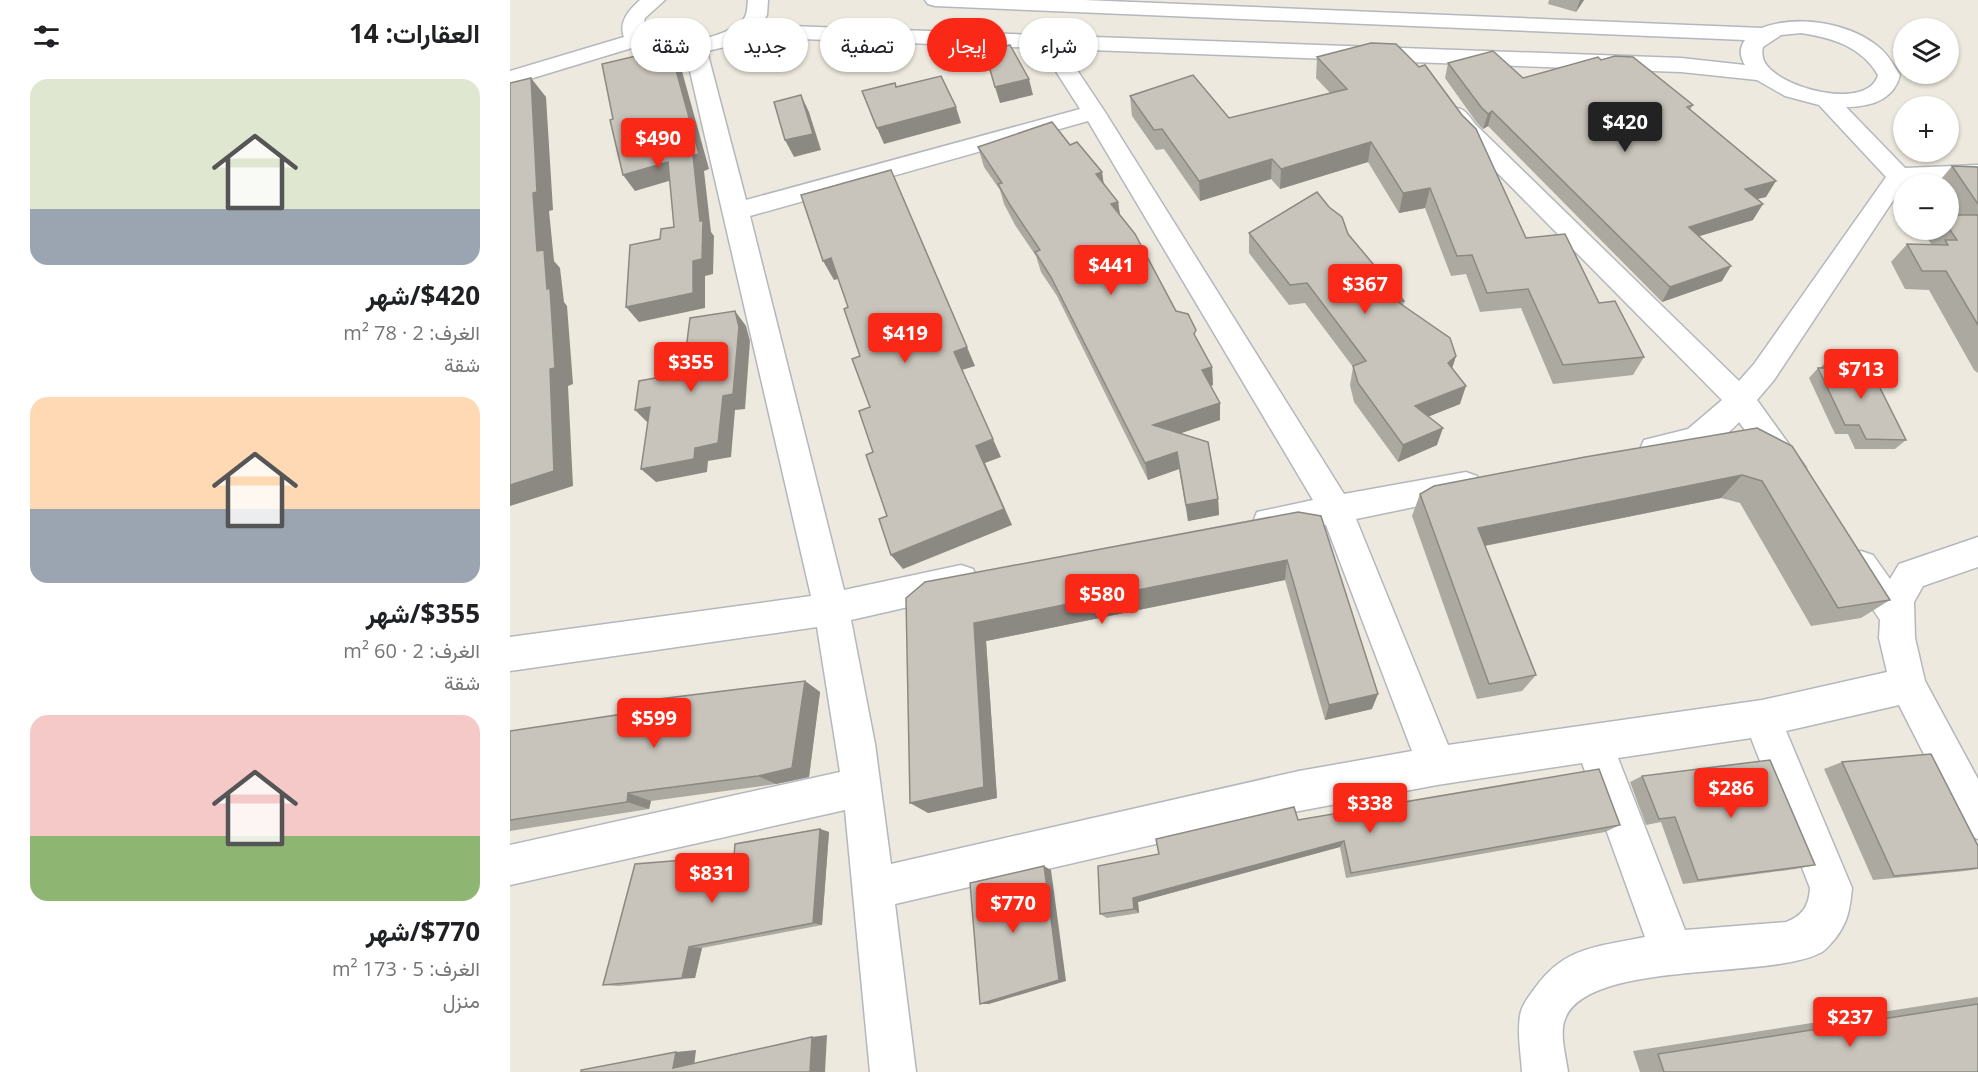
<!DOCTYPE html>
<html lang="ar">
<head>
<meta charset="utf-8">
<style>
  body { margin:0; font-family:"Open Sans",Vazirmatn,sans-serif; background:#f2f2f2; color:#202124; direction:rtl; height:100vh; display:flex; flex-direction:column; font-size:22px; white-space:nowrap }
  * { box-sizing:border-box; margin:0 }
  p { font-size:20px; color:#757577 }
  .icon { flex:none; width:33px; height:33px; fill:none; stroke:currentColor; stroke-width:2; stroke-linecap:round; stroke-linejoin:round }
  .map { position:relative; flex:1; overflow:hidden; direction:ltr }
  .panel { display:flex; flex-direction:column; background:#fff; width:510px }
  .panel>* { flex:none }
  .guide { position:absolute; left:18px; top:18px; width:570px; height:54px; direction:rtl; display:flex; gap:12px }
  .controls { position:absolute; left:1383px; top:18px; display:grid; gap:12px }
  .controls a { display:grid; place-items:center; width:66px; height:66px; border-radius:50%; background:#fff; box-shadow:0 2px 4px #0004; font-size:30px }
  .price { position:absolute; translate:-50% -51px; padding:0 14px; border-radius:6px; background:#f92817; color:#fff; font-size:20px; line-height:39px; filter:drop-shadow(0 2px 3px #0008) }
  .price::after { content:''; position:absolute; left:50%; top:36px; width:18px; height:14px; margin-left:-9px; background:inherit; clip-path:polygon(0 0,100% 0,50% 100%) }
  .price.on { background:#222; color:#fff }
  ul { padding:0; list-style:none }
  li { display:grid; align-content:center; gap:12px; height:318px; padding:0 30px }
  li span { display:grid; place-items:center; height:186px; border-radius:18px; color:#555 }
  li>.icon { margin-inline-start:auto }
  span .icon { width:108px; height:108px; fill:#fffc; stroke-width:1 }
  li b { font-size:26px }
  h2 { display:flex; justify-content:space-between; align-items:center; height:72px; padding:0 30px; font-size:26px }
  .chip { padding:0 21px; border-radius:27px; background:#fff; box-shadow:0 2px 4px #0004; font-size:21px; line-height:54px }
  .chip.on { background:#f92817; color:#fff }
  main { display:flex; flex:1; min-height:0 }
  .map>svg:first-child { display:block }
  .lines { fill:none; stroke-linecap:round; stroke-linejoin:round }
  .minor-casing { stroke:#b4b7bd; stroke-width:3 }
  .minor { fill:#fff; fill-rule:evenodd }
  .wall { fill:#aca9a1 }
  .shaded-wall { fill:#8c8983 }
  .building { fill:#c8c4bb; stroke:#8c8983; stroke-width:1.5 }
</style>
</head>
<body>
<main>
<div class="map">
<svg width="1468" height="1072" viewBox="0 0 1468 1072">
  <rect width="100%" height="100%" fill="#ede9de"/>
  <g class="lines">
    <defs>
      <path id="minor" d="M130 0H155L135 18 132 30C143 56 215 38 231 22 238 16 237 8 238 0H258L257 15 250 25 1171 58 1235 65C1230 57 1229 48 1235 40L425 6 418 4 415 0H574L1252 28C1288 14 1342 23 1371 49 1379 56 1384 66 1390 75 1384 100 1360 107 1336 107L1395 168 1468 165V181L1394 184 1264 380 1247 400 1296 468 1291 477 1280 481 1269 477 1229 422C1210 444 1163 468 1134 458L1130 449 1134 440 1178 429 1212 400 949 134 935 114 938 109C953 105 957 113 965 124L1229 381 1244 364 1376 177 1309 105 1275 96 1247 80 1171 72 553 49 595 112 834 494 956 472 967 476 972 485 967 494 846 519 938 745 1252 700 1377 672 1369 638 1370 620 1334 566 1339 555 1351 551 1363 555 1380 579 1389 564 1468 537V567L1413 586 1404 602 1405 638 1415 681 1468 779V839L1454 833 1389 705 1276 731 1342 888C1340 909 1338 922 1325 939 1321 943 1317 949 1312 952 1261 981 1072 958 1054 1022 1050 1036 1056 1057 1058 1072H1012C1011 1054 1007 1034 1010 1016 1011 1006 1019 996 1025 988 1055 946 1088 947 1135 937L1072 763 927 785 789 811 385 904 406 1072H360L335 810 0 885V845L330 772 307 627 0 671V637L301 596 176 54 152 55 125 47 0 85V71L114 37C108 22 119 10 130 0ZM1291 33C1322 38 1351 46 1368 75 1358 112 1267 88 1254 61 1252 56 1252 51 1253 47L1271 35ZM236 37 531 48 570 109 236 200 197 51 215 47ZM578 121 803 500 747 512 743 522 747 532 759 536 816 525 902 751 789 771 381 864 365 744 341 620 451 595 463 591 468 580 463 569 451 565 334 590 240 216ZM1241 738 1300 888C1299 905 1293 916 1276 922L1175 930 1108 758Z"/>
    </defs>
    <use href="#minor" class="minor-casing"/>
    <use href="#minor" class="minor"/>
  </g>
  <g class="wall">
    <polygon points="1039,0 1074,0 1066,12 1038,4"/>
    <polygon points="807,57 1016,238 1089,303 1134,357 1123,375 1043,384 1011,308 970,312 956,274 941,276 915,208 889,213 858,162 770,189 761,179 690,201 654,149 646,150 622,116 620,96 719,118 820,93 806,78"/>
    <polygon points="1091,60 1183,105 1180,110 1256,197 1246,199 1243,220 1189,236 1212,281 1152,302 978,126 973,129 967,123 935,78 938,63 1013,78"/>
    <polygon points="560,145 592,172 593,183 608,202 610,215 666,311 687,339 702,367 703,385 701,386 710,420 671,433 708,499 709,515 678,521 669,469 638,480 547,296 531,272 526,256 505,225 494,204 490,190 474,167 468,147"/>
    <polygon points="1442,166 1468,167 1468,373 1464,370 1419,290 1395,289 1381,262 1397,244 1421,244 1414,233 1418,230 1438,230 1438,215 1445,215 1438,204 1438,184 1427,184"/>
    <polygon points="739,233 838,234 894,301 893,306 946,356 942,368 950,404 919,416 927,445 888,462 844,402 840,385 843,367 795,303 779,305 739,253"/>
    <polygon points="1316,362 1396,440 1385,449 1345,449 1338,434 1325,434 1299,378 1308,368 1310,368"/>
    <polygon points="1247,428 1380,600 1351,618 1301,626 1230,503 1211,498 975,546 1026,675 1012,691 967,699 902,516 910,494"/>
    <polygon points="788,512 862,709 815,720 775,580 476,641 487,798 418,813 396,598"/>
    <polygon points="295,681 310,692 299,777 266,784 141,801 139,809 0,831 0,731 146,709"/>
    <polygon points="1332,762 1468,846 1468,869 1455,871 1363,880 1314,769"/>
    <polygon points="1132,776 1305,865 1286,869 1173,884 1151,822 1136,825 1120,782"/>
    <polygon points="788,820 1110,825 1095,832 836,878 830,847 628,902 629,913 597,918 590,914 649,854"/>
    <polygon points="310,829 319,832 312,925 192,948 185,978 109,986 93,985 224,856"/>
    <polygon points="1468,997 1468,1072 1130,1072 1123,1051"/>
  </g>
  <g class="shaded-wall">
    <polygon points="1070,0 1074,0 1066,12"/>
    <polygon points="160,48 170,64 199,169 194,171 201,232 204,236 203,274 195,276 195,308 129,322 116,307 183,261"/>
    <polygon points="21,78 36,97 43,210 39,211 44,261 50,268 54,302 57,306 63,384 58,386 63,486 0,506 0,485 37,289 27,251 23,193"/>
    <polygon points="519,79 523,95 490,103 485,87"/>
    <polygon points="291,95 299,112 311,150 284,157 275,140"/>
    <polygon points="446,107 451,123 374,144 367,128"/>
    <polygon points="982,111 978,126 973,129 978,114"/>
    <polygon points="861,142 858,162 770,189 771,169"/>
    <polygon points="762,159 761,179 690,201 689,181"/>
    <polygon points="158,162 169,178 125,191 113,175"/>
    <polygon points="592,172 595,192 586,174"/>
    <polygon points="1266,181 1256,197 1226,204 1235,189"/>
    <polygon points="920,188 915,208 889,213 893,193"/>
    <polygon points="608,202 611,222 601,204"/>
    <polygon points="1253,204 1243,220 1170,242 1179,227"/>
    <polygon points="321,258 332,278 324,280 313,261"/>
    <polygon points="1221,266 1212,281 1152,302 1160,287"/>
    <polygon points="225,311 236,326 240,341 235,409 225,410 221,457 198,461 197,472 146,482 131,469 185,448 213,396"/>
    <polygon points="457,347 465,366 452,370 444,352"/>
    <polygon points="946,356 940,375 938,363"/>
    <polygon points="702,367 703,385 694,388 692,370"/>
    <polygon points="956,386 950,404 900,424 905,406"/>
    <polygon points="710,403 710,420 645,442 643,425"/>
    <polygon points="140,407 139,424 125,410"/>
    <polygon points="933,428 927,445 888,462 893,445"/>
    <polygon points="483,439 491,457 475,463 502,525 393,569 381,555 466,446"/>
    <polygon points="667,452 669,469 638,480 635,463"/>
    <polygon points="1232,475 1211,498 958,549 968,528"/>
    <polygon points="708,499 709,515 678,521 676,505"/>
    <polygon points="777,560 775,580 476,641 487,798 418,813 400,803 464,623"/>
    <polygon points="295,681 310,692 299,777 266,784 248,776"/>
    <polygon points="868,694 862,709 815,720 819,705"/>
    <polygon points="118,793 141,801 139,809 117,802"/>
    <polygon points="310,829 319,832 312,925 303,923"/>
    <polygon points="834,841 830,847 628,902 629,913 624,909 623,898"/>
    <polygon points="534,866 541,870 556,981 479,1004 470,1004"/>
    <polygon points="179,947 192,948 185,978 172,978"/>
    <polygon points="317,1035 315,1072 300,1072 302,1037"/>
    <polygon points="186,1050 184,1066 163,1068 166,1052"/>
  </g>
  <g class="building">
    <polygon points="861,43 886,44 909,67 915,65 952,115 966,129 1016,238 1055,234 1089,303 1105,301 1134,357 1053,365 1018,289 977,293 962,255 947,256 920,188 893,193 861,142 771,169 762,159 689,181 652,129 644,130 620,96 683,75 719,118 837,89 807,57"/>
    <polygon points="500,45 519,79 485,87 475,52"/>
    <polygon points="160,48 189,154 183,155 190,221 193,221 192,259 183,261 183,293 116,307 120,245 150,239 151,229 164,227 158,162 113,175 100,120 103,119 92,64"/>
    <polygon points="983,51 1013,78 1088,57 1091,60 1105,56 1123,57 1183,105 1177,107 1266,181 1235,189 1253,204 1179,227 1221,266 1160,287 982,111 978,114 971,107 938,63"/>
    <polygon points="431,76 446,107 367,128 352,91 385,83 386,87"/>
    <polygon points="21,78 27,192 23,193 27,251 34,250 37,289 40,288 45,368 40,369 44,471 0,485 0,83"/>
    <polygon points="291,95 303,134 275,140 264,102"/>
    <polygon points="542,122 560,145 567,142 592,172 586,174 608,202 601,204 625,234 666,311 678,314 686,330 684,334 702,367 692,370 710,403 643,425 698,442 708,499 676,505 667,452 635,463 541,277 525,252 530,250 500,205 488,184 492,183 468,147"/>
    <polygon points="1442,166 1468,167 1468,204"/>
    <polygon points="381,170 457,347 444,352 483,439 466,446 494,509 381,555 369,519 377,516 356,455 363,452 349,411 360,407 342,359 350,356 334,309 338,307 321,258 313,261 291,195"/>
    <polygon points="807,192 819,207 832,217 838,234 894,301 888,302 940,338 946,356 938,363 956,386 905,406 933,428 893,445 848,383 843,366 856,361 797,283 780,285 739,233"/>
    <polygon points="1438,215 1468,215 1468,325 1436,271 1412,271 1397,244 1438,245 1435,240 1447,240 1438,227"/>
    <polygon points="225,311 229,327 223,394 213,396 208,443 185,448 184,459 131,469 140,407 125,410 129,381 173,373 180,318"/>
    <polygon points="1316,362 1357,362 1396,440 1356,439 1349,425 1335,425 1308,368 1319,368"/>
    <polygon points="1247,428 1282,446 1380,600 1328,608 1252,481 1232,475 968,528 1026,675 979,684 910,494 924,486 1075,457"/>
    <polygon points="788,512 811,516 868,694 819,705 777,560 464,623 474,787 400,803 396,598 415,582"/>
    <polygon points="295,681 282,768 248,776 118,793 117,802 0,820 0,731 146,709 149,699"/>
    <polygon points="1421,754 1468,846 1468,868 1384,876 1332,762"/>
    <polygon points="1260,760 1305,865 1188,880 1165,817 1149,819 1132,776"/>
    <polygon points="1089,769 1110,825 841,873 834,841 623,898 624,909 590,914 588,866 649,854 646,839 784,807 788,820"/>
    <polygon points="310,829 303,923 179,947 172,978 93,985 125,864 224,856 225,844"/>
    <polygon points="534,866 549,980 470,1004 460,883"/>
    <polygon points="1468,1004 1468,1072 1154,1072 1148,1054"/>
    <polygon points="302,1037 300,1072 71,1072 71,1070 166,1052 163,1068"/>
  </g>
</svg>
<div class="controls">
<a><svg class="icon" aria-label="layers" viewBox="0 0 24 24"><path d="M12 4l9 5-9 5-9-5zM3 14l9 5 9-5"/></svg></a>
<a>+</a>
<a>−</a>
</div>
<b class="price on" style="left:1115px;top:153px">$420</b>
<b class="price" style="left:148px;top:169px">$490</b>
<b class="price" style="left:601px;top:296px">$441</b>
<b class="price" style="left:855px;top:315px">$367</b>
<b class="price" style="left:395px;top:364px">$419</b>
<b class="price" style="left:181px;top:393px">$355</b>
<b class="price" style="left:1351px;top:400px">$713</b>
<b class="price" style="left:592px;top:625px">$580</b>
<b class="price" style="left:144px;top:749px">$599</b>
<b class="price" style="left:1221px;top:819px">$286</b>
<b class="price" style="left:860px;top:834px">$338</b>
<b class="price" style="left:202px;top:904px">$831</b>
<b class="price" style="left:503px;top:934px">$770</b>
<b class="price" style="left:1340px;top:1048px">$237</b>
<div class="guide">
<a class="chip">شراء</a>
<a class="chip on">إيجار</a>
<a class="chip">تصفية</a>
<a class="chip">جديد</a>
<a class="chip">شقة</a>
</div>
</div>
<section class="panel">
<h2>العقارات: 14<svg class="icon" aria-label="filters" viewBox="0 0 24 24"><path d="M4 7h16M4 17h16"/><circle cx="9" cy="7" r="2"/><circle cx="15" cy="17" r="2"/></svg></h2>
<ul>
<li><span style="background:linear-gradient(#dfe7d0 70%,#9aa5b1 0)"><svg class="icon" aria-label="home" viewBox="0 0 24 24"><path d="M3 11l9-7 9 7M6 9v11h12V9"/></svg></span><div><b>$420/شهر</b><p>الغرف: 2 · 78 m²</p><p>شقة</p></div></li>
<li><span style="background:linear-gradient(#ffd9b3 60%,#9aa5b1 0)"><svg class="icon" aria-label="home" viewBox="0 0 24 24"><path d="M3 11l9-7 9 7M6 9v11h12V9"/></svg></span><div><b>$355/شهر</b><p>الغرف: 2 · 60 m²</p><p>شقة</p></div></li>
<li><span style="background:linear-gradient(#f6c9c9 65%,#8fb573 0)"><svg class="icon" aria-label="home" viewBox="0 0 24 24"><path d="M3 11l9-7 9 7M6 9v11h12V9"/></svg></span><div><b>$770/شهر</b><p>الغرف: 5 · 173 m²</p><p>منزل</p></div></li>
</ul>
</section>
</main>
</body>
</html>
